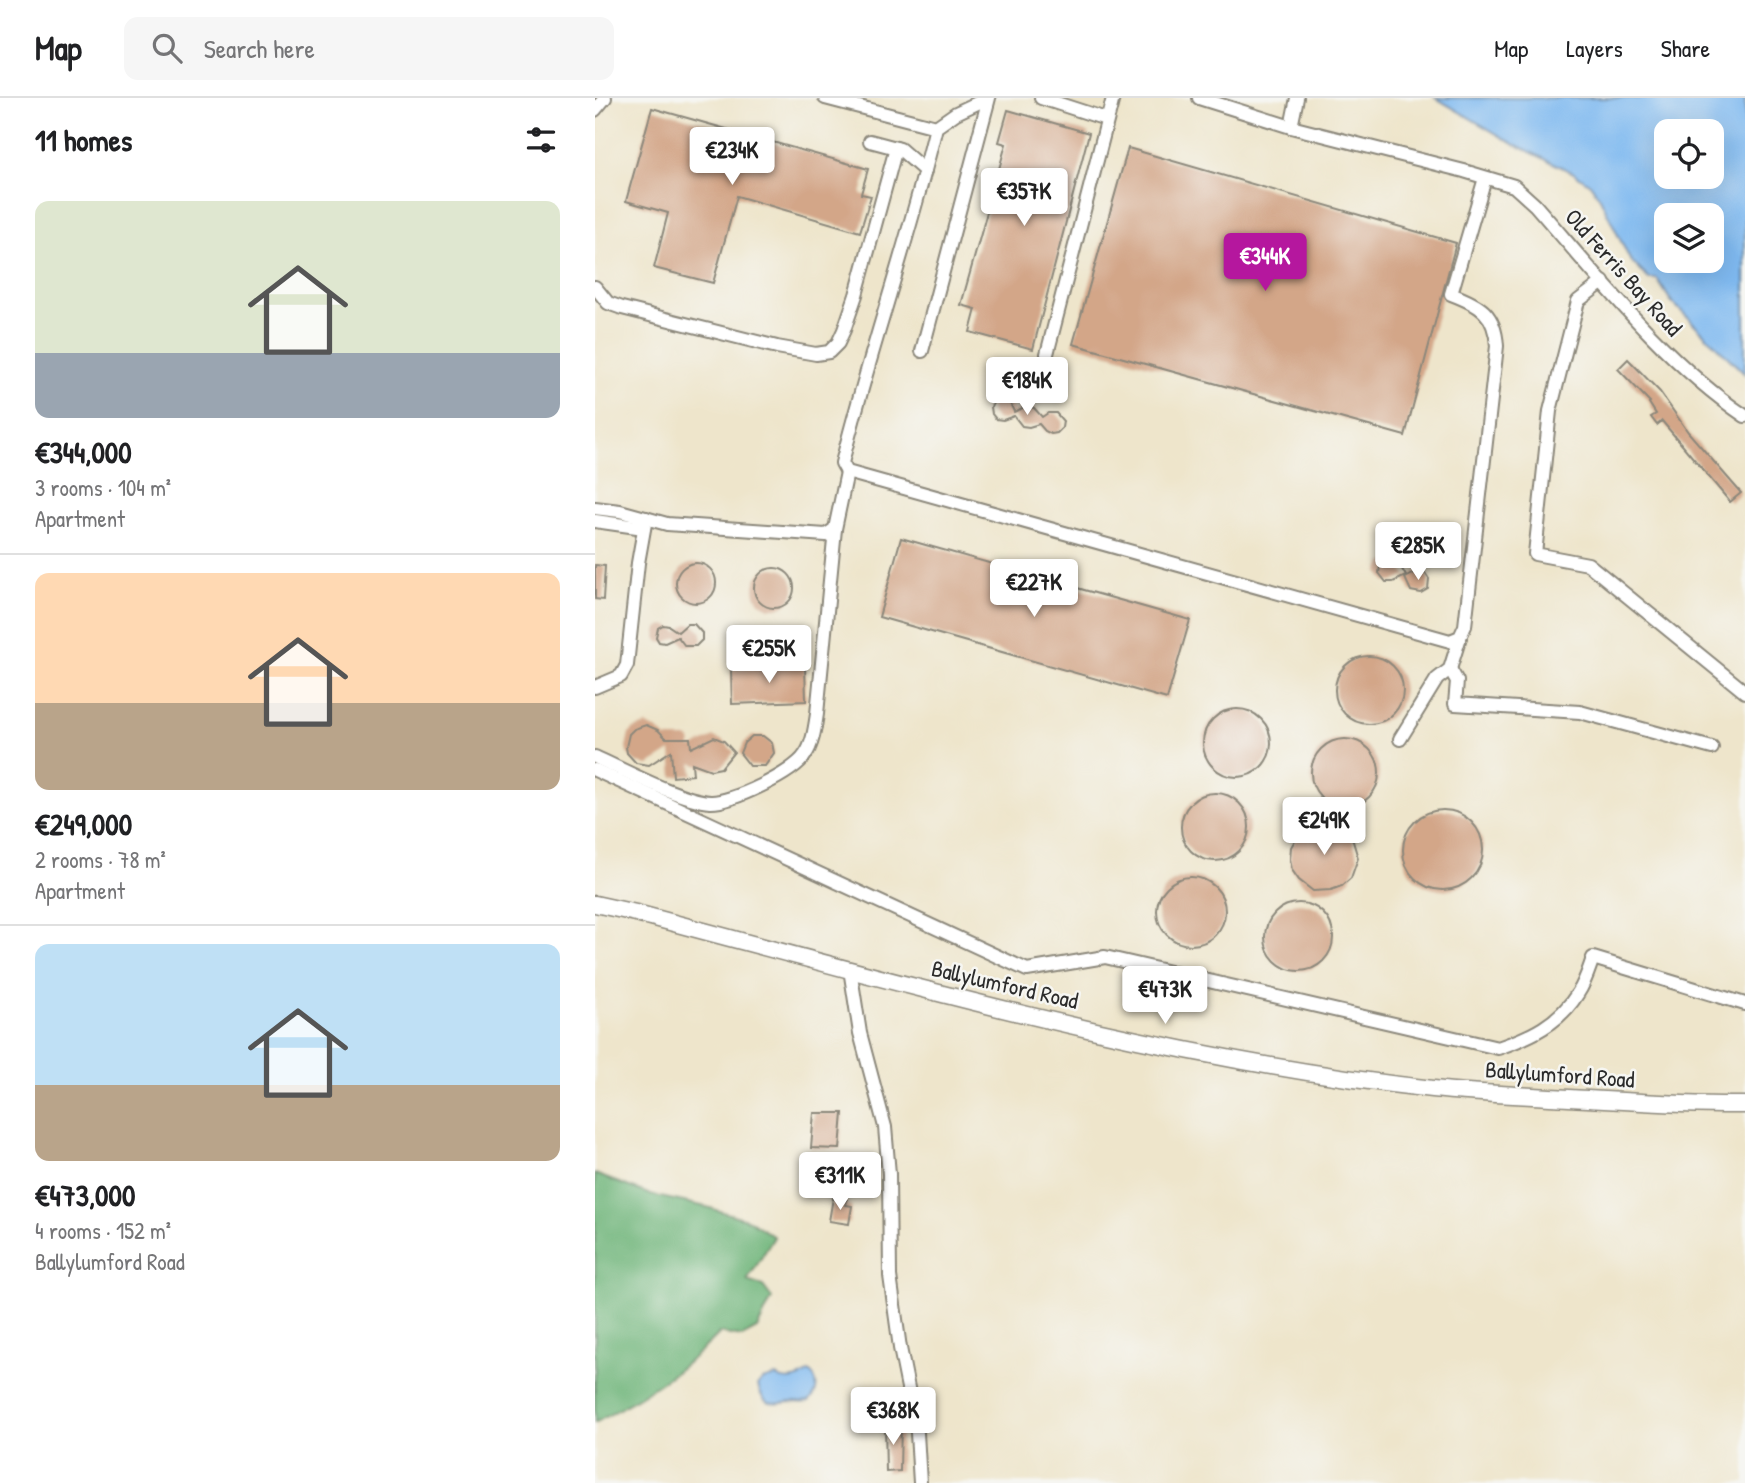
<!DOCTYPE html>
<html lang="en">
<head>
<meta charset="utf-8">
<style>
  body { margin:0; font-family:"Patrick Hand",sans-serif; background:#f6f6f6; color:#202124; height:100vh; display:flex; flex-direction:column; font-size:26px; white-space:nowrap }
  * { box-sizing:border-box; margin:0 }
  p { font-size:23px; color:#757577 }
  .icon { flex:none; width:38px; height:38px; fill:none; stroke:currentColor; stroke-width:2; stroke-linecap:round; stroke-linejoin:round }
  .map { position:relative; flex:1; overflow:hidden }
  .side { display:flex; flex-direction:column; background:#fff; width:595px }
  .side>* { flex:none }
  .tools { position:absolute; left:1059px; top:21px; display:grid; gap:14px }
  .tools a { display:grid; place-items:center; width:70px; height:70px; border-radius:14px; background:#fff; box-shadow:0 7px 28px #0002; font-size:35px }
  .price { position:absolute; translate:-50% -60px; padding:0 16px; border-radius:7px; background:#fff; color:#222; font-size:23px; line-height:46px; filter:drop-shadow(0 2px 4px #0008) }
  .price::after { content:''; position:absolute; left:50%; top:42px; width:21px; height:16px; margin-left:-10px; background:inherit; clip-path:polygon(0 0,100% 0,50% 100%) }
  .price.active { background:#b5179e; color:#fff }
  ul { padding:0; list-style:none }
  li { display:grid; align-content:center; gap:14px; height:371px; padding:0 35px }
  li+li { border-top:2px solid #e0e0e0 }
  li span { display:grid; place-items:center; height:217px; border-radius:14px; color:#555 }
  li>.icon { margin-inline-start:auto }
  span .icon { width:126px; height:126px; fill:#fffc; stroke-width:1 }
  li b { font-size:30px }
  h2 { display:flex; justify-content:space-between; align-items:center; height:84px; padding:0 35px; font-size:30px }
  header { display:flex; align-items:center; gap:42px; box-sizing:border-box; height:98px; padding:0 35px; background:#fff; border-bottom:2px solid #e0e0e0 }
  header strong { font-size:33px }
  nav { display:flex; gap:38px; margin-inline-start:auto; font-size:24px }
  .search { width:490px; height:63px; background:#f6f6f6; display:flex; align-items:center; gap:18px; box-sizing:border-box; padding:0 24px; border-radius:14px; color:#757577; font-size:26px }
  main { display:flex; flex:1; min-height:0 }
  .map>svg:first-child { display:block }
  .forest { fill:#70b57a; stroke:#4e7052; stroke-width:2 }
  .water { fill:#7fb9f0; stroke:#55728e; stroke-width:2; fill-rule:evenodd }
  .building { fill:#d3a688 }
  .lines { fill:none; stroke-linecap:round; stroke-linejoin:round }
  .minor-casing { stroke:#8c887b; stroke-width:16 }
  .major-casing { stroke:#8c887b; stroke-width:19 }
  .minor { stroke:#fff; stroke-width:12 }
  .major { stroke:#fff; stroke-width:16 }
  .labels { text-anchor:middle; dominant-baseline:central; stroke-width:5; stroke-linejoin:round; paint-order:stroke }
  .street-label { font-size:23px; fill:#2b2b2b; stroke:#f6f6f2 }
</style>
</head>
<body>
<header>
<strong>Map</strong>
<div class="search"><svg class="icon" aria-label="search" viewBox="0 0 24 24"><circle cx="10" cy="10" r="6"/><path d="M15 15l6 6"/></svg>Search here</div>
<nav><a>Map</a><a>Layers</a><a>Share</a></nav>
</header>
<main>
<section class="side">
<h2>11 homes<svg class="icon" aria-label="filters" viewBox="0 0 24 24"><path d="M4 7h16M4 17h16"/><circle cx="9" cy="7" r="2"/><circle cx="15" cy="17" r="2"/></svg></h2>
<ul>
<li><span style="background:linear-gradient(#dfe7d0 70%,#9aa5b1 0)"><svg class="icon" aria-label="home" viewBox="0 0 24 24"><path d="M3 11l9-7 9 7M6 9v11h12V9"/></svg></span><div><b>€344,000</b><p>3 rooms · 104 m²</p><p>Apartment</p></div></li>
<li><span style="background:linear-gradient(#ffd9b3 60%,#b9a48a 0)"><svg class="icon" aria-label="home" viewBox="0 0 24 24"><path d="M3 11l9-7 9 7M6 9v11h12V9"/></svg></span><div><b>€249,000</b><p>2 rooms · 78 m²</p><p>Apartment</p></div></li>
<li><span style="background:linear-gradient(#bfe0f5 65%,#b9a48a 0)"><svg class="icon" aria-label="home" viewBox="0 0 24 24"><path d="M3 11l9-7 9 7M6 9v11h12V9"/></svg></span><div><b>€473,000</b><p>4 rooms · 152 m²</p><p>Ballylumford Road</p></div></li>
</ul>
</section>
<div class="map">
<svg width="1150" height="1385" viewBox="0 0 1150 1385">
  <rect width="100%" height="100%" fill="#f6f6f2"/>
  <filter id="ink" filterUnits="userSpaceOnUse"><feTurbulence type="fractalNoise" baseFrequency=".0143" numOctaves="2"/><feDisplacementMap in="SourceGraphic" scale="14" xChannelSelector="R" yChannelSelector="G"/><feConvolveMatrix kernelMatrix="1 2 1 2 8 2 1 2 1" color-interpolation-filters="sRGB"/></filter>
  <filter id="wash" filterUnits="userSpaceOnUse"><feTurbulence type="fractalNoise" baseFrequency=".00686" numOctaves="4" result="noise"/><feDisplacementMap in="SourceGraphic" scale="28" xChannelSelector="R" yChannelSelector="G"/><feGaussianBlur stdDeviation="1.57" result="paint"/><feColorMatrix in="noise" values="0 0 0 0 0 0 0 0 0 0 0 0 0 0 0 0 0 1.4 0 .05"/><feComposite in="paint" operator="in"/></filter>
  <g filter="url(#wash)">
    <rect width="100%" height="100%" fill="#eee5cb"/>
    <path class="forest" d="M0 1076 56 1097 112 1109 154 1122 179 1139 152 1183 168 1188 177 1200 162 1231 147 1239 125 1235C86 1274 48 1298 0 1325Z"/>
    <g class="water">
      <path d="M841 0H1150V276L1076 203 1062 181H1054L1035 162 1005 100 995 86 979 75 919 46ZM1071 33H1116V79H1071ZM1071 117H1116V163H1071Z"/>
      <path d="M214 1274C225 1282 223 1295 214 1304 208 1305 203 1304 197 1304 178 1305 169 1312 163 1287L167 1282 181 1278C191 1285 205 1281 214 1274Z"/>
    </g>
    <g id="blocks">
      <g class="building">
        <polygon points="57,10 273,71 266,96 276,98 265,134 142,98 118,185 59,170 73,115 31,103"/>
        <polygon points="413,12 494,35 438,251 375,234 381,211 366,207 411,46 404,44"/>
        <polygon points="533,50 861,145 810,338 478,246"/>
        <polygon points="1033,261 1065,294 1093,334 1146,395 1135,404 1067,323 1062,327 1056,319 1061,316 1054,305 1055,304 1023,271"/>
        <polygon points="406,300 415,305 419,314 432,308 439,310 447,319 453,315 461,315 468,323 467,330 462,335 456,336 450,333 444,326 434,329 427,328 419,318 408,322 401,321 397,316 396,309 399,303"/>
        <polygon points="306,440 595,522 572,601 284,519"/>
        <polygon points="798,462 804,466 811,478 798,484 791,484 784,475 785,468 791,463"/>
        <circle cx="101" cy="485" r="20"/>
        <polygon points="0,467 10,468 8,502 0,501"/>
        <circle cx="179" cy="490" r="20"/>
        <polygon points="823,473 830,475 834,481 833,491 826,495 816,493 810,480"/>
        <polygon points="92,526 99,526 107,535 107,542 101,548 90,548 83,539 70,545 64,544 61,539 63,530 68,527 74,528 83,534"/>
        <circle cx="774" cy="592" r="34"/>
        <polygon points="210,568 211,603 137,606 136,571"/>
        <circle cx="642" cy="645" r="34"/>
        <polygon points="51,627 63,632 71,640 95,640 96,650 119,639 129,643 139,654 126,670 116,672 97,665 98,677 78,679 76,653 54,667 41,665 32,655 31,649 34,636 39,631"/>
        <polygon points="157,638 168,638 177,645 179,655 170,668 155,668 145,655 149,645"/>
        <circle cx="750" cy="675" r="34"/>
        <circle cx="620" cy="729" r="34"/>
        <circle cx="848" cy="752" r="40"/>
        <polygon points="730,725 740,727 757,740 763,760 756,780 747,788 736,792 718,793 704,782 697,772 695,761 696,749 702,739 709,731"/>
        <circle cx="596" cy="813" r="34"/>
        <circle cx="704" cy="839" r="34"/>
        <polygon points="219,1015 248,1015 245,1051 216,1050"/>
        <polygon points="238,1100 252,1102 251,1107 257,1108 254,1126 234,1123"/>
        <polygon points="306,1325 305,1373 291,1374 290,1326"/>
      </g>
    </g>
  </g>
  <g filter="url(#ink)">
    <use href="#blocks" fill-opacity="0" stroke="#8c887b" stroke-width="2"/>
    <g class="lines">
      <defs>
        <g id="minor">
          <polyline points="230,0 341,29"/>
          <path d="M393 0 361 15 341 29C314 142 275 252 247 365L252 374 855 543 865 539 870 528 902 248C900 215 885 207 856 196L890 80"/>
          <polyline points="446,0 511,21"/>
          <path d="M604 0 696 29 869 73 919 88 940 107C1003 179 1071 265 1150 318"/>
          <polyline points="0,12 10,0"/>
          <polyline points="696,29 702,0"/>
          <polyline points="275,43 305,51 330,73"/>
          <polyline points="1008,184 983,203 955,313 940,456 993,466 1150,594"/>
          <polyline points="0,189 13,205 27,210 182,249 221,256 234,254 243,245 249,232 261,197 301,50"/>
          <polyline points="327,253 394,0"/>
          <polyline points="452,256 518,0"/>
          <polyline points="0,410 25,413 72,426 231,437 240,431 252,374"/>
          <polyline points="0,423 49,430"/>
          <polyline points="855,571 862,583 860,606 985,614 1117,650"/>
          <polyline points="0,589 26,578 32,567 43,465 51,420"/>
          <polyline points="805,641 842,581 855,571 865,539"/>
          <path d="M0 659C29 672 85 702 115 704 136 705 199 675 210 657 218 646 220 629 222 616L240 431"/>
          <path d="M0 672 432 872 510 859 903 950C935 939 964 926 983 895 990 885 994 871 998 860L1150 906"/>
          <polyline points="255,871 265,935 290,1029 294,1076 295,1178 305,1250 322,1335 325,1385"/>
        </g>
        <path id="major" d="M0 806 41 815C303 884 568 962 838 991 883 996 929 997 974 1000 1033 1003 1091 1008 1150 1007"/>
      </defs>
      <use href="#minor" class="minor-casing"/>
      <use href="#major" class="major-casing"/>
      <use href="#minor" class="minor"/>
      <use href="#major" class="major"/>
    </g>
  </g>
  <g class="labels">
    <g class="street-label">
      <text transform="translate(1029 174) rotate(48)">Old Ferris Bay Road</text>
      <text transform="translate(410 886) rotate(13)">Ballylumford Road</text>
      <text transform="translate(965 976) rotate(4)">Ballylumford Road</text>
    </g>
  </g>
</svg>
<div class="tools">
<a><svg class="icon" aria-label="locate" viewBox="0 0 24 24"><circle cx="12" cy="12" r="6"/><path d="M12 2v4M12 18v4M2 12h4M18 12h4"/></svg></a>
<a><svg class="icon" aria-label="layers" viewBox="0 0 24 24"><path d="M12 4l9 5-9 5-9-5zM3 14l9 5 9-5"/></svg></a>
</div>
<b class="price" style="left:137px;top:89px">€234K</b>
<b class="price" style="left:429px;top:130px">€357K</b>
<b class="price active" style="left:670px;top:195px">€344K</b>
<b class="price" style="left:432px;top:319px">€184K</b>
<b class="price" style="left:823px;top:484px">€285K</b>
<b class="price" style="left:439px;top:521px">€227K</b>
<b class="price" style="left:174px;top:587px">€255K</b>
<b class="price" style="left:729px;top:759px">€249K</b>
<b class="price" style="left:570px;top:928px">€473K</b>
<b class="price" style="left:245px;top:1114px">€311K</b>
<b class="price" style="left:298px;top:1349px">€368K</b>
</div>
</main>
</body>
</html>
